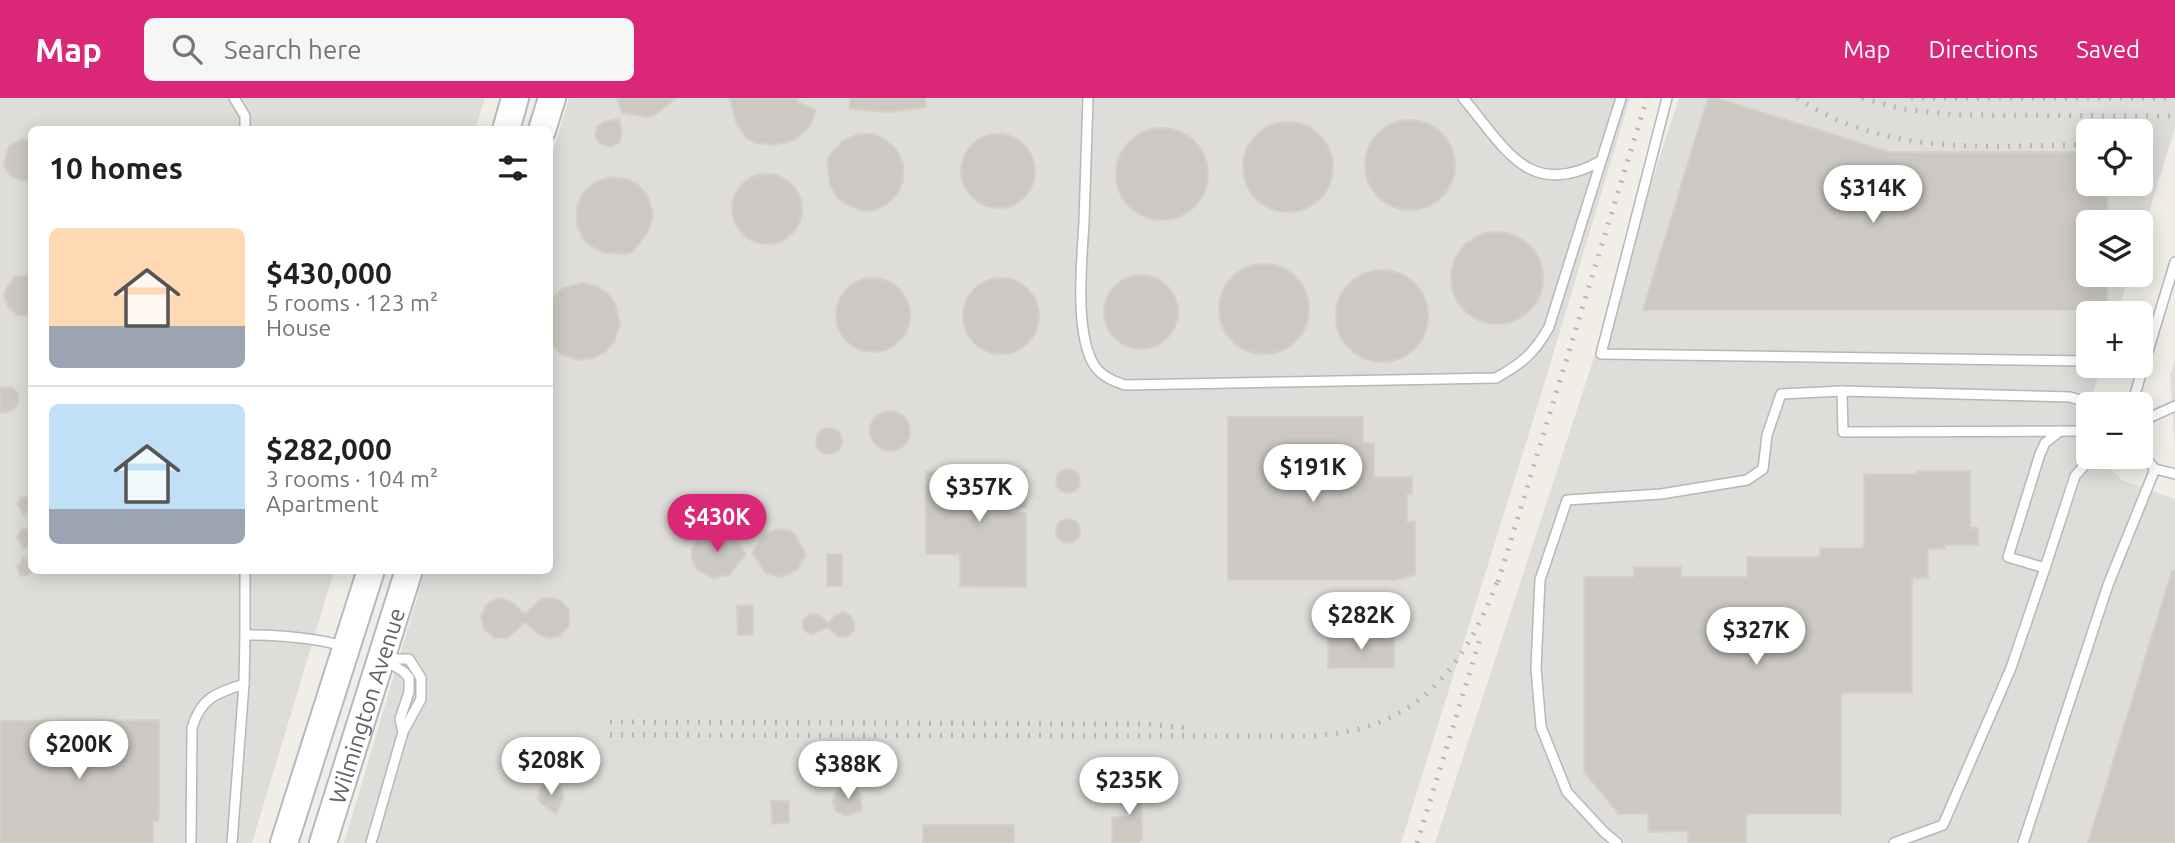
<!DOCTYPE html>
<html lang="en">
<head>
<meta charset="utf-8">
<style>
  body { margin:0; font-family:Ubuntu,sans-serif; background:#f6f6f6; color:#202124; height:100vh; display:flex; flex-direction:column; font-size:26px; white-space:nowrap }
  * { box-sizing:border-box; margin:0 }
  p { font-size:23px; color:#757577 }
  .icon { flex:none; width:38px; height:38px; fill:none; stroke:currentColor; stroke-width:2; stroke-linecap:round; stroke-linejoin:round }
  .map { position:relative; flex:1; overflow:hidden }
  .sheet { position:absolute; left:28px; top:28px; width:525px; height:448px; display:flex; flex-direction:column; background:#fff; border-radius:10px; box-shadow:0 4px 18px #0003 }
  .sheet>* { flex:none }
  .buttons { position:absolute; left:2076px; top:21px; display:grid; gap:14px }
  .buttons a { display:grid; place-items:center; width:77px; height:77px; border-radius:10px; background:#fff; box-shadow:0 4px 18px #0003; font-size:35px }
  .price { position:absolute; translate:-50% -60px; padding:0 16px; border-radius:24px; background:#fff; color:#222; font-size:23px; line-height:46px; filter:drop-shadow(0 2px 4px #0008) }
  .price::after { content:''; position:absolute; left:50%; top:42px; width:21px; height:16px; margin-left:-10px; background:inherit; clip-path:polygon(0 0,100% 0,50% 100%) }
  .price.selected { background:#db2777; color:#fff }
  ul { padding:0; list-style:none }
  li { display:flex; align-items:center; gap:21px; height:175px; padding:0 21px }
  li+li { border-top:2px solid #e0e0e0 }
  li span { display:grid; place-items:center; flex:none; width:196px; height:140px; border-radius:10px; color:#555 }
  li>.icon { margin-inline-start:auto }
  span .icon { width:84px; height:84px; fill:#fffc; stroke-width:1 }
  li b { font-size:30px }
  h2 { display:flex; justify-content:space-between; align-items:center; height:84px; padding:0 21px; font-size:30px }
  header { display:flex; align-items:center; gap:42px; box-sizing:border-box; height:98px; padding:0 35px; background:#db2777; color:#fff }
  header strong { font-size:33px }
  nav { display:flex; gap:38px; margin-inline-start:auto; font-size:24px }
  .search { width:490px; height:63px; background:#f6f6f6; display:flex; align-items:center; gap:18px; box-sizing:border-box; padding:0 24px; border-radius:10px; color:#757577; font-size:26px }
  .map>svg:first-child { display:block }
  .industrial { fill:#dfddd9; fill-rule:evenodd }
  .building { fill:#ccc9c4; stroke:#d4d0c5; stroke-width:2 }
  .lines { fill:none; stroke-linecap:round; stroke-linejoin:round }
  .lane-casing { stroke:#b4b7bb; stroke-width:12 }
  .secondary-casing { stroke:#b5b9bd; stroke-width:30 }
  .lane { stroke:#fff; stroke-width:9 }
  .secondary { stroke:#fff; stroke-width:26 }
  .rail { stroke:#b5b6b6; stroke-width:5; stroke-dasharray:2 9; stroke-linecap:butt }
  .labels { text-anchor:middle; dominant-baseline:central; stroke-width:6; stroke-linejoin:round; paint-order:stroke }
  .street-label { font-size:23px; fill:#5e6266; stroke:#fff }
</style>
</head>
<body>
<header>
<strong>Map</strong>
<div class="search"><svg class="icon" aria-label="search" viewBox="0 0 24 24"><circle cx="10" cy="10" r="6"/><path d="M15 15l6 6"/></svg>Search here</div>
<nav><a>Map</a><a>Directions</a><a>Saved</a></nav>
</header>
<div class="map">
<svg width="2175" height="745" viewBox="0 0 2175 745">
  <rect width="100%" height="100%" fill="#f0eee7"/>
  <g class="industrial">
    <polygon points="0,0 485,0 475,31 32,32 32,472 334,473 252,745 0,745"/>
    <polygon points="569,0 1630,0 1540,300 1401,745 344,745 425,473 550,472 550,63"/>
    <path d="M1679 0H2175V30L2140 142V124H2088V177H2129L2118 215H2088V268H2101L2086 318 2088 359H2099L2122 382 2175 401V745H1435ZM2088 33H2140V86H2088Z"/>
    <polygon points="2175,262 2175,350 2170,277"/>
  </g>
  <g class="building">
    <polygon points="616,0 676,0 656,16 648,19 623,15"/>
    <polygon points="730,0 798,0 797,4 816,12 810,28 795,42 774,47 755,45 746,40 736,24"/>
    <polygon points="850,0 925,0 926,9 889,14 850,11"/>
    <polygon points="1708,0 1716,0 1889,54 2088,54 2088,86 2107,86 2107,124 2088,124 2088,177 2107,177 2107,212 1643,212"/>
    <polygon points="619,21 622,36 619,45 611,49 600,46 595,38 597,29 604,24"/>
    <circle cx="1410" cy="67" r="45"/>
    <circle cx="1288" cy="69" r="45"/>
    <circle cx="1162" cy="76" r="46"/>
    <circle cx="998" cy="73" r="37"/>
    <polygon points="859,36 874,36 883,40 897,52 903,66 903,83 898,95 888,105 878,111 865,113 845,106 837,99 830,86 827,62 831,55 844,42"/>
    <polygon points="21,42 32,42 32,82 23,82 13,79 6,71 4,65 9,48"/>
    <circle cx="767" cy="111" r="35"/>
    <polygon points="610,79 628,81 638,87 647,97 652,111 653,118 648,134 632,154 626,156 605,155 591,148 584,142 577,127 577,108 583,95 596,84"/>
    <circle cx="1497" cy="180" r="46"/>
    <circle cx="1264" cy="211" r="45"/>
    <circle cx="1382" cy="218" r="46"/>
    <circle cx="1141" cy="214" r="37"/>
    <polygon points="32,177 32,217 17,217 7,207 4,197 6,190 15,179"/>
    <circle cx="873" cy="217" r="37"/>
    <circle cx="1001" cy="218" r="38"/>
    <polygon points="583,185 596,188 607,195 615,205 620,225 614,244 605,254 593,260 580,262 561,256 550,245 550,202 563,190"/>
    <polygon points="0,289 11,289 18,295 18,306 11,313 0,315"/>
    <circle cx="890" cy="333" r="20"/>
    <polygon points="1228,319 1363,319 1363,345 1374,345 1374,379 1412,379 1412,396 1407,396 1407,424 1415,424 1415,477 1394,482 1228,482"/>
    <circle cx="829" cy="343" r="13"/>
    <circle cx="1068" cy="383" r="12"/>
    <polygon points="926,373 1026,373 1026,409 1012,413 1026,415 1026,489 960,488 960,456 926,456"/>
    <polygon points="1917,373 1970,373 1970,430 1978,430 1978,447 1945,447 1945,451 1928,451 1928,480 1912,480 1912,595 1841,595 1841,716 1746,716 1746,745 1688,745 1688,733 1648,734 1648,716 1619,716 1584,674 1584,479 1634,479 1634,469 1681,469 1681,479 1747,479 1747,459 1820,459 1820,450 1864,450 1864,376 1917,376"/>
    <polygon points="26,399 32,403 32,409 24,417 17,406 20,400"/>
    <circle cx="1068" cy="433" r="12"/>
    <polygon points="22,430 32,434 32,442 24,451 17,439"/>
    <polygon points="720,431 735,440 746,456 729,477 713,480 698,472 692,461 692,452 698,440 704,435"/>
    <polygon points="777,431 790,433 796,438 806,457 797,472 782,479 766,475 752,455 763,438"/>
    <rect x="827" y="456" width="15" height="32"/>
    <polygon points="24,460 32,468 32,474 26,478 20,477 17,469"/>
    <polygon points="2172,473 2175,474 2175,745 2088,745"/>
    <polygon points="498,500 510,503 525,516 540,502 546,500 557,501 563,505 569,513 569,527 560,538 550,540 540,537 525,524 508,540 494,540 484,531 481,518 487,506"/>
    <polygon points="753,507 753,537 738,537 737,508"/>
    <polygon points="843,514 850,517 854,524 854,532 848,538 839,539 828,529 813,536 806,534 803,530 803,522 810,516 817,516 828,525 836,517"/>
    <polygon points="1328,537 1394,538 1394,570 1328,570"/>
    <polygon points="159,622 159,713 158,723 153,723 153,745 0,745 0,623"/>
    <polygon points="547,685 556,686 563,694 563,701 556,716 542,706 538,701 540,690"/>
    <polygon points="1128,686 1141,691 1142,741 1138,745 1112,745 1112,719 1130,719 1116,697 1120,689"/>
    <polygon points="847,688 854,690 860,695 862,712 845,718 836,713 833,704 836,694"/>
    <polygon points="771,703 789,703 789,724 772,726"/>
    <rect x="923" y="727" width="91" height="18"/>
  </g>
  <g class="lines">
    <defs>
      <g id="lane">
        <polyline points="234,0 245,18 245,32"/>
        <path d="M1088 0C1087 41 1085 82 1084 124 1082 162 1074 234 1094 267 1101 278 1113 283 1125 287L1496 280C1521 266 1534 256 1549 229L1621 0"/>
        <path d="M1463 0C1505 49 1528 103 1601 63"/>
        <polyline points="1667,0 1601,256 2088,263"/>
        <polyline points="2132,306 2175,164"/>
        <polyline points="2140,324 2175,308"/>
        <polyline points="2060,333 2045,345 2040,356 2008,459 2045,470 2075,378 2092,359"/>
        <polyline points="2088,333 1843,334 1842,293 2070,299 2092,306"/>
        <polyline points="2155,371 2175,376"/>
        <path d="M245 472V537C279 537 311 539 343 548"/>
        <polyline points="385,562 404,574 409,580 409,594 400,621 403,634"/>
        <path d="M191 745 192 630C201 599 217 595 244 586"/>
        <polyline points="232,745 244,586 245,537"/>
        <polyline points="371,745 403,634 421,601 421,580 409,561 383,561"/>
        <polyline points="1617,745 1604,734 1567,694 1541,629 1536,570 1540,482 1567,402 1661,396 1747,382 1763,371 1767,337 1781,296 1842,293"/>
        <polyline points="1894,745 1943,727 2011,570 2045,470"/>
        <polyline points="2023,745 2108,487 2155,371 2140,354"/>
      </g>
      <g id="secondary">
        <polyline points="506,32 515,0"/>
        <polyline points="542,32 552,0"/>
        <polyline points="284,745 371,472"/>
        <path id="s1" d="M323 745 409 472"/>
      </g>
    </defs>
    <use href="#lane" class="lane-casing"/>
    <use href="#secondary" class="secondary-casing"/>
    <use href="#lane" class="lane"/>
    <use href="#secondary" class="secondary"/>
    <g class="rail">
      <path d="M1797 0C1890 60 1983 47 2088 47"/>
      <polyline points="1862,0 1902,11 1957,17 2175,18"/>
      <polyline points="1911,0 2175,0"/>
      <polyline points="1498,484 1647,0"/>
      <polyline points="610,624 1146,626 1187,630"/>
      <path d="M610 637 1311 638C1418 633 1465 569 1500 477"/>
      <polyline points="1417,745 1481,538"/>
    </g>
  </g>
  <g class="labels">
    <g class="street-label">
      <text stroke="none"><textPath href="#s1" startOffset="144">Wilmington Avenue</textPath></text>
    </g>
  </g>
</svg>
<div class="buttons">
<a><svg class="icon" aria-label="locate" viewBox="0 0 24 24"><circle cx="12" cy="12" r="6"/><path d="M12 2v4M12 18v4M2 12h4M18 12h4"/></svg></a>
<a><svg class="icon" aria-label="layers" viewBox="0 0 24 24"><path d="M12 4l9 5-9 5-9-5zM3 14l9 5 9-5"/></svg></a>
<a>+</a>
<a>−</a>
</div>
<b class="price" style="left:1873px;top:127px">$314K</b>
<b class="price" style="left:1313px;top:406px">$191K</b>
<b class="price" style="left:979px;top:426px">$357K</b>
<b class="price selected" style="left:717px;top:456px">$430K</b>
<b class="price" style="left:1361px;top:554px">$282K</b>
<b class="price" style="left:1756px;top:569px">$327K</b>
<b class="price" style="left:79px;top:683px">$200K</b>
<b class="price" style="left:551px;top:699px">$208K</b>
<b class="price" style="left:848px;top:703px">$388K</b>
<b class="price" style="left:1129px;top:719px">$235K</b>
<section class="sheet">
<h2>10 homes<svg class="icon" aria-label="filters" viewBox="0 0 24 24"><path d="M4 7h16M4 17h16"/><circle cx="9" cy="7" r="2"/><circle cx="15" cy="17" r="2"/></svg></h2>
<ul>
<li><span style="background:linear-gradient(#ffd9b3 70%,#9aa5b1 0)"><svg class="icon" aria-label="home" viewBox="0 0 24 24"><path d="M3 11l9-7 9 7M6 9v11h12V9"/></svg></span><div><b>$430,000</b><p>5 rooms · 123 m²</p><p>House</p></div></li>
<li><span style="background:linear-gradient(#bfe0f5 75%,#9aa5b1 0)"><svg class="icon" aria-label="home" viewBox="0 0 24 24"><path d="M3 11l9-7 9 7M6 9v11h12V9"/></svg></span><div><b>$282,000</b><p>3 rooms · 104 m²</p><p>Apartment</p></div></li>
</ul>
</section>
</div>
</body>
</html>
